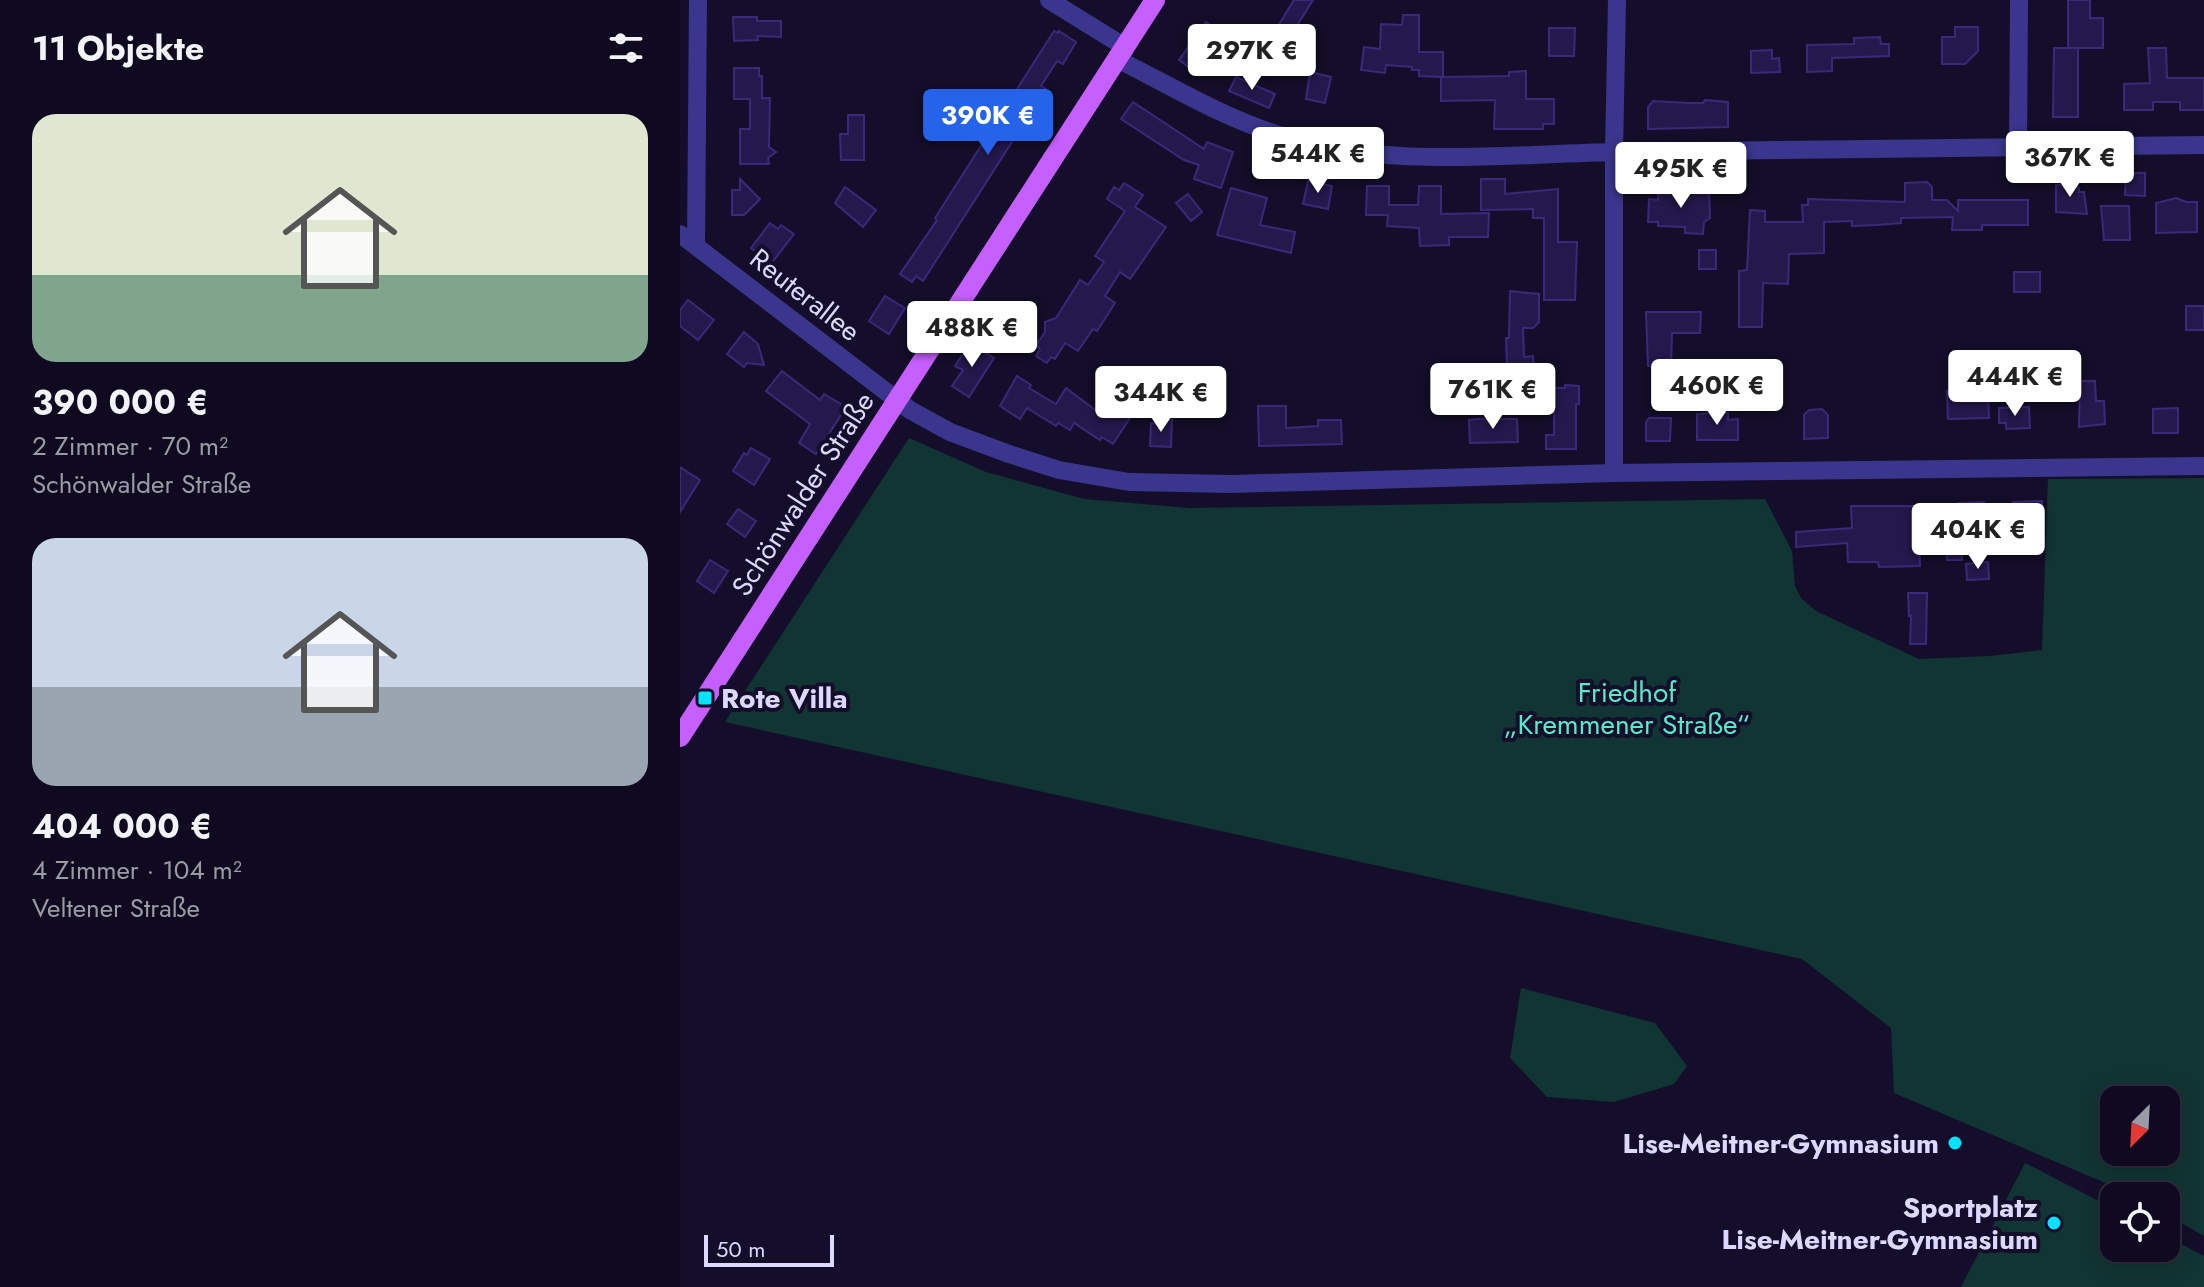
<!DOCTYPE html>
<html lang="de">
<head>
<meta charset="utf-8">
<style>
  body { margin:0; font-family:Jost,sans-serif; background:#1d182d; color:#f1f3f6; height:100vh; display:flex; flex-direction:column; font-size:30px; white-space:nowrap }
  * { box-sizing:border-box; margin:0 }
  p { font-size:26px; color:#9b9aa5 }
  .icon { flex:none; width:44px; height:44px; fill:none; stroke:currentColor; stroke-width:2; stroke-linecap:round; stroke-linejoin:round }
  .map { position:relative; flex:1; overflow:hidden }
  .details { display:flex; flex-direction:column; background:#0f0a20; width:680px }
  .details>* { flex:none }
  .needle { width:52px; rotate:204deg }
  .buttons { position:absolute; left:1420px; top:1086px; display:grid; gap:16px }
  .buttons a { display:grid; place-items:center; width:80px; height:80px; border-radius:16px; background:#0f0a20; box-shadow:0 4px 20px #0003,0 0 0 2px #2f2b3e; font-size:40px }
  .scale { position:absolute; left:24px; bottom:20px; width:130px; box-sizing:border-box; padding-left:8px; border:4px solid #ddd8ff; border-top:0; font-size:22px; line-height:28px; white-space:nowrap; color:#ddd8ff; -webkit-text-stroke:6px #140e2a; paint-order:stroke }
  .price { position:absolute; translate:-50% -68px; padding:0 18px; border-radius:8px; background:#fff; color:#222; font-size:26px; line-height:52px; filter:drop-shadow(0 2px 4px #0008) }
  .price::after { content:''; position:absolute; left:50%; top:48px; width:24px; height:18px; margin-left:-12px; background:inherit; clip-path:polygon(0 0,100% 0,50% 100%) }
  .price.on { background:#2563eb; color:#fff }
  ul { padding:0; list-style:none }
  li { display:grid; align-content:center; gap:16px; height:424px; padding:0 32px }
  li span { display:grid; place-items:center; height:248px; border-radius:24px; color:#555 }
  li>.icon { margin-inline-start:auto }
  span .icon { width:144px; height:144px; fill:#fffc; stroke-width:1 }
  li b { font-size:34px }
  h2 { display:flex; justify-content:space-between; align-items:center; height:96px; padding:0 32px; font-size:34px }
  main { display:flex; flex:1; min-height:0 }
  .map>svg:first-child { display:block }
  .green { fill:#113534; fill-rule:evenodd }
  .building { fill:#24194d; stroke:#3a297b; stroke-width:2 }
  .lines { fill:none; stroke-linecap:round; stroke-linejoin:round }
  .minor { stroke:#3b368d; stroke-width:18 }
  .major { stroke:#c65fff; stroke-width:20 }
  .poi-dot { fill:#04e2ff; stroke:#140e2a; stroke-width:3 }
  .labels { text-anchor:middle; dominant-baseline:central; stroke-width:8; stroke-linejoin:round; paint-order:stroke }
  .street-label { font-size:28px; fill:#ddd8ff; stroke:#140e2a }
  .park-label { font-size:28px; fill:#59e9c8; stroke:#140e2a }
  .poi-label { font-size:28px; font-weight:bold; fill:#ddd8ff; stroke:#140e2a; text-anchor:end }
</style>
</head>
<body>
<main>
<section class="details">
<h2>11 Objekte<svg class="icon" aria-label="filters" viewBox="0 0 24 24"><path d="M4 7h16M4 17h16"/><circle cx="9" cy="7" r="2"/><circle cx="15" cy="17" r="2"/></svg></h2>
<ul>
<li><span style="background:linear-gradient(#dfe7d0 65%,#7fa58c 0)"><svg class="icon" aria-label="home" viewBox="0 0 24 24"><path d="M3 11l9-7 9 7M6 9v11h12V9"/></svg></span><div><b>390 000 €</b><p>2 Zimmer · 70 m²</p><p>Schönwalder Straße</p></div></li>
<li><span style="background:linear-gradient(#c9d6e8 60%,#9aa5b1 0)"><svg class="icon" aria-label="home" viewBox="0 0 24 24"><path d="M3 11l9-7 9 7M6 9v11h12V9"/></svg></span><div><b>404 000 €</b><p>4 Zimmer · 104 m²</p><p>Veltener Straße</p></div></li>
</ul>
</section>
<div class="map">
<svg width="1524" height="1287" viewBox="0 0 1524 1287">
  <rect width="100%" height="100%" fill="#140e2a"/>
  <g class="green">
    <path d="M229 438 306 472 404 499 510 508 1085 499 1112 551 1115 586 1121 598 1136 611 1239 659 1310 656 1362 650 1368 479 1524 478V1236L1486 1214V1196H1456L1214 1093 1211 1028 1122 959 45 722ZM1434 1100H1486V1152H1434Z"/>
    <polygon points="841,988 975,1023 1007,1066 994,1084 934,1102 867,1097 830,1058"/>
    <polygon points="1345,1163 1434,1209 1434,1248 1486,1248 1486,1236 1524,1256 1524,1287 1281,1287"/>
  </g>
  <g class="building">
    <polygon points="614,0 633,0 611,35 598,26"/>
    <polygon points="1388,0 1410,0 1410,18 1423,18 1423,48 1388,48"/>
    <polygon points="723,15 739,15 739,52 763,52 763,77 829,76 829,72 846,71 846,99 874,99 874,124 863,124 863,129 814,129 815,100 761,101 761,77 739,76 739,70 732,70 732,67 706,65 705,73 681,70 684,47 700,49 701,24 722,25"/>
    <polygon points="53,17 77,17 77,21 101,21 101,37 77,36 78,40 54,41"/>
    <polygon points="526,22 539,31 525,50 533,55 519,74 499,60"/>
    <polygon points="1275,27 1298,27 1298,51 1285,64 1262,64 1262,37 1275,37"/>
    <polygon points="869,28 895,28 894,56 869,56"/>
    <polygon points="374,31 378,33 379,31 396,42 383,64 377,61 361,86 366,89 243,281 236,276 232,282 220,274 257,220 255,218"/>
    <polygon points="1200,37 1201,44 1209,44 1209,56 1152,58 1152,71 1127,72 1127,45 1174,44 1174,38"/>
    <polygon points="1374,48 1398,48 1398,117 1373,117"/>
    <polygon points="1468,48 1486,48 1487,78 1524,78 1524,110 1500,110 1500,102 1473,102 1473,110 1444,110 1444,84 1470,83"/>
    <polygon points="1092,50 1092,59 1099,58 1100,72 1071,73 1071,51"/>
    <polygon points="54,68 79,68 79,76 82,76 82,98 90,98 89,147 96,152 88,158 89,164 60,164 60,129 70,129 70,99 54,99"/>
    <polygon points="630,72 651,77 645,103 626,99"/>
    <polygon points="556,77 595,94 589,108 549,91"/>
    <polygon points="1025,100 1048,102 1048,127 968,129 968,107 973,101 1009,103 1023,103"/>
    <polygon points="453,102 524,149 527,142 553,152 541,188 514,179 519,165 504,160 441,119"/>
    <polygon points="168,115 184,115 184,160 161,160 160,134 168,134"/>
    <polygon points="1446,173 1465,173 1465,196 1445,195"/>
    <polygon points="60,179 80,199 64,215 52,215 52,190 60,190"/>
    <polygon points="801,179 825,179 825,194 878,189 878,242 897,242 895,300 864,300 864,218 853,218 853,209 801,210"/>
    <polygon points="628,181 652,186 648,209 623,204"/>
    <polygon points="1390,181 1399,188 1399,192 1404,192 1407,214 1376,212 1376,185 1386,185"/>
    <polygon points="1247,182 1252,187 1252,200 1267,200 1278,211 1278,200 1348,200 1348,225 1302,225 1302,230 1272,230 1273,217 1221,218 1221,223 1197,225 1172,226 1172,221 1144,222 1144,253 1109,254 1108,284 1083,283 1082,327 1059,327 1059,271 1067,270 1070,210 1085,211 1085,222 1123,222 1122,205 1128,205 1128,199 1225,202 1225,183"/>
    <polygon points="444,183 463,195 455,207 486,227 450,279 440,272 425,296 435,303 417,331 413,329 398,351 385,343 375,359 371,357 367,363 356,356 360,350 357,344 365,332 365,322 376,318 400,280 408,285 424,262 415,256 445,211 427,199 434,187 439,190"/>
    <polygon points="687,186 709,186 709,205 738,205 739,186 761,186 761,214 809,213 808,237 769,237 769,245 740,246 739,228 707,226 708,215 686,215"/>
    <polygon points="165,187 196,210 183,227 155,203"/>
    <polygon points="551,188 587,198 580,225 615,232 611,253 537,235"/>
    <polygon points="1007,189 1029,190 1030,218 1024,222 1023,234 1005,233 1005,227 978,226 978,222 968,222 969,199 978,200 978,193 1006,194"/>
    <polygon points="508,194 522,212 511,221 496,203"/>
    <polygon points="1496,198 1506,202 1517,202 1517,232 1476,233 1476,203"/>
    <polygon points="1421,206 1449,206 1450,240 1424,240"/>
    <polygon points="90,223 98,229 101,225 114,234 91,264 71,248"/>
    <rect x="1019" y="250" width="17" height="19"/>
    <rect x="1334" y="272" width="26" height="20"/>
    <polygon points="830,291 859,294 859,322 853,328 843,328 844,357 853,356 855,389 833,390 830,365 827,365 826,338 829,338"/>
    <polygon points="205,296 225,308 209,334 189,321"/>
    <polygon points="8,300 34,320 18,340 0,326 0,310"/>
    <rect x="1506" y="306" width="18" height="24"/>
    <polygon points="966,312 1021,312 1020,333 992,333 991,367 968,366"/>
    <polygon points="64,332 78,344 84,365 67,363 64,367 47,354"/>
    <polygon points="290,343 314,358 289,397 272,386 283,370 275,366"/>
    <polygon points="102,371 140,400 144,394 166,407 136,454 119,443 130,424 86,391"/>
    <polygon points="337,376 351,385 349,388 376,404 386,388 422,415 430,402 444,411 442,414 450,418 433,444 422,437 420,440 394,423 390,430 378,423 376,426 347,408 340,419 320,406"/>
    <polygon points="1400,381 1415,381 1416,401 1424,401 1425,424 1399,427"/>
    <polygon points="885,385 899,386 899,404 896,404 896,449 866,449 866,435 874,435 874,388 885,388"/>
    <polygon points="1300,390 1300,395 1308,395 1309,418 1268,419 1267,391"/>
    <polygon points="578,406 606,406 606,428 638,426 638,420 661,420 662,444 579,446"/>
    <polygon points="1349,407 1350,428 1326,429 1326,423 1319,423 1319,408"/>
    <polygon points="1498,408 1498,433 1473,433 1473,409"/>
    <polygon points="1142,409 1148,415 1148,438 1124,439 1124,415 1129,410"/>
    <polygon points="1048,413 1048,420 1058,419 1058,440 1017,440 1017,414"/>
    <polygon points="969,418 991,418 990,441 966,441 966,422"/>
    <polygon points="797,419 837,419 838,442 790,443 789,420"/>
    <polygon points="476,420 492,420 491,447 470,446 471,423 476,424"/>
    <polygon points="71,448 90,459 74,485 53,471 64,453 67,455"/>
    <polygon points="0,467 20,480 0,512"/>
    <polygon points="1362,501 1362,522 1334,523 1333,502"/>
    <polygon points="1304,502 1305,526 1281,527 1282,560 1267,560 1266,530 1239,531 1240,566 1199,567 1198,562 1168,562 1167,543 1116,547 1116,532 1172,528 1171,506 1242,506 1250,507 1250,512 1279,512 1279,503"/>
    <polygon points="58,509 76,521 65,537 47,524"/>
    <polygon points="30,560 48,571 34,593 17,581"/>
    <polygon points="1308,562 1309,579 1287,580 1286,564"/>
    <polygon points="1228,593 1247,593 1246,644 1230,644 1231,616 1229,616"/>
  </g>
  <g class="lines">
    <g class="minor">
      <polyline points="369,0 445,47"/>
      <path d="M437 59C489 85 540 116 596 134 706 170 824 154 938 152 1133 150 1329 147 1524 145"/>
      <polyline points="1338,148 1339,0"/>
      <polyline points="0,234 230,410 270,432 329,454 379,470 449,482 552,484 934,473 1524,466"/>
      <polyline points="16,246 18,0"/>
      <polyline points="934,473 934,153 937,0"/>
    </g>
    <polyline class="major" points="0,737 475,0"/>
  </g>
  <g class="poi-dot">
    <rect x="17" y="690" width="16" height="16" rx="4"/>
    <circle cx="1275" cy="1143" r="8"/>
    <circle cx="1374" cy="1223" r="8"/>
  </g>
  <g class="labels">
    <g class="street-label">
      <text transform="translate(125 295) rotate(38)">Reuterallee</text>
      <text transform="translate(123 494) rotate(-57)">Schönwalder Straße</text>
    </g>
    <g class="park-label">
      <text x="947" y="692">Friedhof<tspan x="947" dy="32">„Kremmener Straße“</tspan></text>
    </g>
    <g class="poi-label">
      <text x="41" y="698" text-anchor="start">Rote Villa</text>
      <text x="1259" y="1143">Lise-Meitner-Gymnasium</text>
      <text x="1358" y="1207">Sportplatz<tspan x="1358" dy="32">Lise-Meitner-Gymnasium</tspan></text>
    </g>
  </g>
</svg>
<div class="buttons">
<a><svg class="needle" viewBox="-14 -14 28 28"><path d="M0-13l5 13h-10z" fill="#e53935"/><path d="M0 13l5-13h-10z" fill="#9b9aa5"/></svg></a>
<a><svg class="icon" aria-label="locate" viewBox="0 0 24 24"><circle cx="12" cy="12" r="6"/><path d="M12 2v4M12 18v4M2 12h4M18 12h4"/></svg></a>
</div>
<div class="scale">50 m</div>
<b class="price" style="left:572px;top:92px">297K €</b>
<b class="price on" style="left:308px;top:157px">390K €</b>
<b class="price" style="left:638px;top:195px">544K €</b>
<b class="price" style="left:1390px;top:199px">367K €</b>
<b class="price" style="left:1001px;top:210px">495K €</b>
<b class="price" style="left:292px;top:369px">488K €</b>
<b class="price" style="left:1335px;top:418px">444K €</b>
<b class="price" style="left:1037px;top:427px">460K €</b>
<b class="price" style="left:813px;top:431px">761K €</b>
<b class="price" style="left:481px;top:434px">344K €</b>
<b class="price" style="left:1298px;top:571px">404K €</b>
</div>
</main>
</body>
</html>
